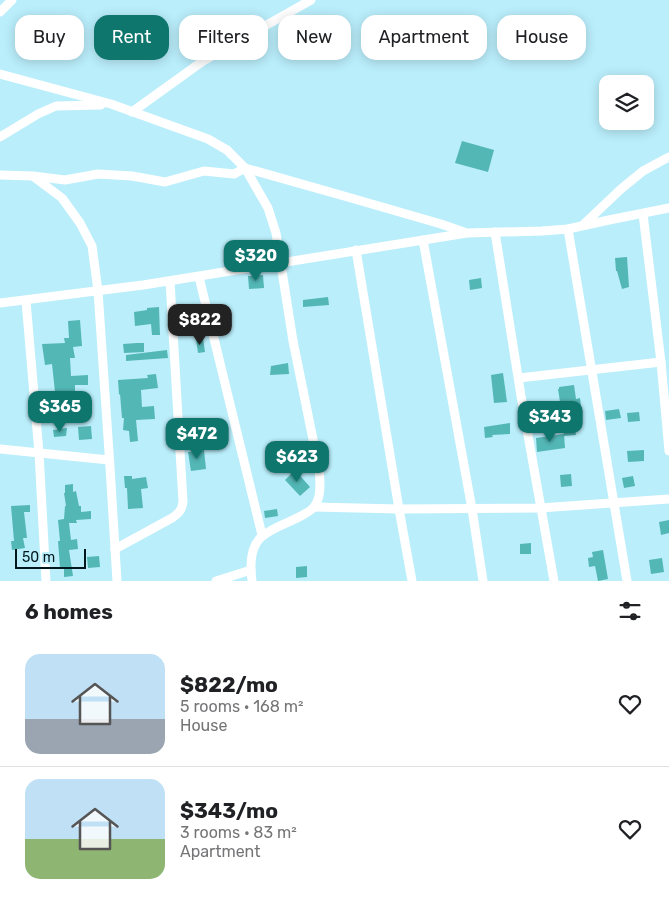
<!DOCTYPE html>
<html lang="en">
<head>
<meta charset="utf-8">
<style>
  body { margin:0; font-family:Rubik,sans-serif; background:#f2f2f2; color:#202124; height:100vh; display:flex; flex-direction:column; font-size:19px; white-space:nowrap }
  * { box-sizing:border-box; margin:0 }
  p { font-size:16px; color:#757577 }
  .icon { flex:none; width:28px; height:28px; fill:none; stroke:currentColor; stroke-width:2; stroke-linecap:round; stroke-linejoin:round }
  .map { position:relative; height:581px; overflow:hidden }
  .drawer { display:flex; flex-direction:column; background:#fff; flex:1 }
  .drawer>* { flex:none }
  .banner { position:absolute; left:15px; top:15px; width:640px; height:45px; display:flex; gap:10px }
  .controls { position:absolute; left:599px; top:75px; display:grid; gap:10px }
  .controls a { display:grid; place-items:center; width:55px; height:55px; border-radius:10px; background:#fff; box-shadow:0 2px 12px #0003; font-size:25px }
  .scale { position:absolute; left:15px; bottom:12px; width:71px; box-sizing:border-box; padding-left:5px; border:2px solid #00171d; border-top:0; font-size:14px; line-height:18px; white-space:nowrap; color:#00171d; -webkit-text-stroke:4px #baeefb; paint-order:stroke }
  .price { position:absolute; translate:-50% -42px; padding:0 11px; border-radius:10px; background:#0f766e; color:#fff; font-size:16px; line-height:32px; filter:drop-shadow(0 1px 2px #0008) }
  .price::after { content:''; position:absolute; left:50%; top:30px; width:15px; height:11px; margin-left:-8px; background:inherit; clip-path:polygon(0 0,100% 0,50% 100%) }
  .price.on { background:#222; color:#fff }
  ul { padding:0; list-style:none }
  li { display:flex; align-items:center; gap:15px; height:125px; padding:0 25px }
  li+li { border-top:1px solid #e0e0e0 }
  li span { display:grid; place-items:center; flex:none; width:140px; height:100px; border-radius:15px; color:#555 }
  li>.icon { margin-inline-start:auto }
  span .icon { width:60px; height:60px; fill:#fffc; stroke-width:1 }
  li b { font-size:21px }
  h2 { display:flex; justify-content:space-between; align-items:center; height:60px; padding:0 25px; font-size:21px }
  .chip { padding:0 18px; border-radius:15px; background:#fff; box-shadow:0 2px 12px #0003; font-size:18px; line-height:45px }
  .chip.on { background:#0f766e; color:#fff }
  .map>svg:first-child { display:block }
  .building { fill:#53b7b6 }
  .lines { fill:none; stroke-linecap:round; stroke-linejoin:round }
  .minor { stroke:#fff; stroke-width:9 }
</style>
</head>
<body>
<div class="map">
<svg width="669" height="581" viewBox="0 0 669 581">
  <rect width="100%" height="100%" fill="#baeefb"/>
  <g class="building">
    <polygon points="462,141 494,150 488,172 455,163"/>
    <polygon points="627,257 629,287 622,289 617,271 616,271 615,258"/>
    <polygon points="263,275 264,288 249,289 248,276"/>
    <polygon points="481,278 482,288 470,290 469,280"/>
    <polygon points="328,297 329,305 303,307 303,300"/>
    <polygon points="159,307 160,335 152,335 151,324 135,326 134,312 147,310 147,308"/>
    <polygon points="80,320 82,346 73,347 75,358 70,358 71,376 88,375 88,385 75,385 75,391 64,391 66,405 54,406 54,405 41,406 40,393 55,392 52,364 45,365 42,344 65,343 64,338 69,338 68,321"/>
    <polygon points="203,338 205,352 198,353 196,339"/>
    <polygon points="137,343 144,343 144,352 124,353 123,344"/>
    <polygon points="167,350 168,358 126,361 126,355"/>
    <polygon points="288,363 289,374 270,375 271,366"/>
    <polygon points="503,373 507,402 494,403 491,375"/>
    <polygon points="156,374 158,388 141,390 142,407 154,406 155,419 136,420 138,441 130,442 129,431 123,430 124,418 122,418 120,394 119,395 118,380 148,378 147,375"/>
    <polygon points="574,385 576,399 580,398 581,406 574,408 572,401 560,402 558,389 559,389 559,387"/>
    <polygon points="619,409 621,418 606,420 605,411"/>
    <polygon points="639,412 640,421 628,422 627,413"/>
    <polygon points="574,418 576,435 564,436 562,420"/>
    <polygon points="510,423 510,434 492,435 493,437 485,438 484,427"/>
    <polygon points="91,426 92,439 79,440 78,427"/>
    <polygon points="67,428 66,436 54,437 53,430"/>
    <polygon points="564,434 565,448 537,452 536,438"/>
    <polygon points="204,450 206,469 191,471 188,452"/>
    <polygon points="644,450 644,461 628,462 627,451"/>
    <polygon points="295,470 310,487 300,496 285,480"/>
    <polygon points="571,474 572,486 561,487 560,475"/>
    <polygon points="124,476 132,476 132,479 146,477 148,488 141,489 143,508 128,509 127,488 125,488"/>
    <polygon points="633,476 635,486 624,488 622,478"/>
    <polygon points="73,484 73,492 76,491 79,506 81,506 81,512 91,511 91,519 76,520 77,523 69,523 71,540 77,539 78,549 69,550 73,576 64,577 64,568 60,568 58,541 60,541 58,520 64,519 65,506 66,506 64,493 65,493 65,485"/>
    <polygon points="30,505 30,512 24,512 27,538 23,538 25,548 12,550 11,541 14,541 11,506"/>
    <polygon points="277,509 278,516 265,518 264,511"/>
    <polygon points="669,520 669,533 661,535 659,522"/>
    <polygon points="531,543 531,554 520,554 520,544"/>
    <polygon points="603,550 608,579 598,581 595,566 589,567 588,558 593,557 592,552"/>
    <polygon points="99,556 100,567 88,568 87,557"/>
    <polygon points="662,558 664,572 651,574 649,560"/>
    <polygon points="307,566 307,577 296,578 296,567"/>
  </g>
  <g class="lines">
    <g class="minor">
      <polyline points="0,12 12,0"/>
      <path d="M0 74 111 104 208 139 227 150 245 168 268 208 276 233 293 341 319 469C320 480 322 497 314 507 310 512 301 516 295 519 285 524 273 528 264 535 249 545 250 566 252 581"/>
      <polyline points="132,112 203,61 311,0"/>
      <polyline points="0,137 38,114 56,106 101,105"/>
      <polyline points="0,175 33,176 65,180 98,174 132,176 165,182 204,171 234,174 245,168 344,196 441,224 464,232"/>
      <polyline points="34,177 62,198 80,223 92,246 98,291 110,467 117,581"/>
      <polyline points="643,214 661,362 669,451"/>
      <polyline points="584,224 621,189 643,171 669,157"/>
      <polyline points="568,229 627,581"/>
      <polyline points="495,232 521,396 554,581"/>
      <polyline points="423,240 472,509 483,581"/>
      <polyline points="356,250 399,509 412,581"/>
      <polyline points="199,277 262,535"/>
      <polyline points="26,301 39,453 46,581"/>
      <polyline points="0,303 143,285 467,233 542,231 568,229 609,220 669,208"/>
      <polyline points="519,378 661,362"/>
      <polyline points="0,449 109,460"/>
      <polyline points="314,507 399,509 540,508 669,499"/>
      <path d="M115 549 172 518C179 513 182 510 183 502L170 281"/>
      <polyline points="216,581 251,570"/>
    </g>
  </g>
</svg>
<div class="controls">
<a><svg class="icon" aria-label="layers" viewBox="0 0 24 24"><path d="M12 4l9 5-9 5-9-5zM3 14l9 5 9-5"/></svg></a>
</div>
<div class="scale">50 m</div>
<b class="price" style="left:256px;top:282px">$320</b>
<b class="price on" style="left:200px;top:346px">$822</b>
<b class="price" style="left:60px;top:433px">$365</b>
<b class="price" style="left:550px;top:443px">$343</b>
<b class="price" style="left:197px;top:460px">$472</b>
<b class="price" style="left:297px;top:483px">$623</b>
<div class="banner">
<a class="chip">Buy</a>
<a class="chip on">Rent</a>
<a class="chip">Filters</a>
<a class="chip">New</a>
<a class="chip">Apartment</a>
<a class="chip">House</a>
</div>
</div>
<section class="drawer">
<h2>6 homes<svg class="icon" aria-label="filters" viewBox="0 0 24 24"><path d="M4 7h16M4 17h16"/><circle cx="9" cy="7" r="2"/><circle cx="15" cy="17" r="2"/></svg></h2>
<ul>
<li><span style="background:linear-gradient(#bfe0f5 65%,#9aa5b1 0)"><svg class="icon" aria-label="home" viewBox="0 0 24 24"><path d="M3 11l9-7 9 7M6 9v11h12V9"/></svg></span><div><b>$822/mo</b><p>5 rooms · 168 m²</p><p>House</p></div><svg class="icon" aria-label="heart" viewBox="0 0 24 24"><path d="M12 20l-8-8c-3-5 5-10 8-4 3-6 11-1 8 4z"/></svg></li>
<li><span style="background:linear-gradient(#bfe0f5 60%,#8fb573 0)"><svg class="icon" aria-label="home" viewBox="0 0 24 24"><path d="M3 11l9-7 9 7M6 9v11h12V9"/></svg></span><div><b>$343/mo</b><p>3 rooms · 83 m²</p><p>Apartment</p></div><svg class="icon" aria-label="heart" viewBox="0 0 24 24"><path d="M12 20l-8-8c-3-5 5-10 8-4 3-6 11-1 8 4z"/></svg></li>
</ul>
</section>
</body>
</html>
